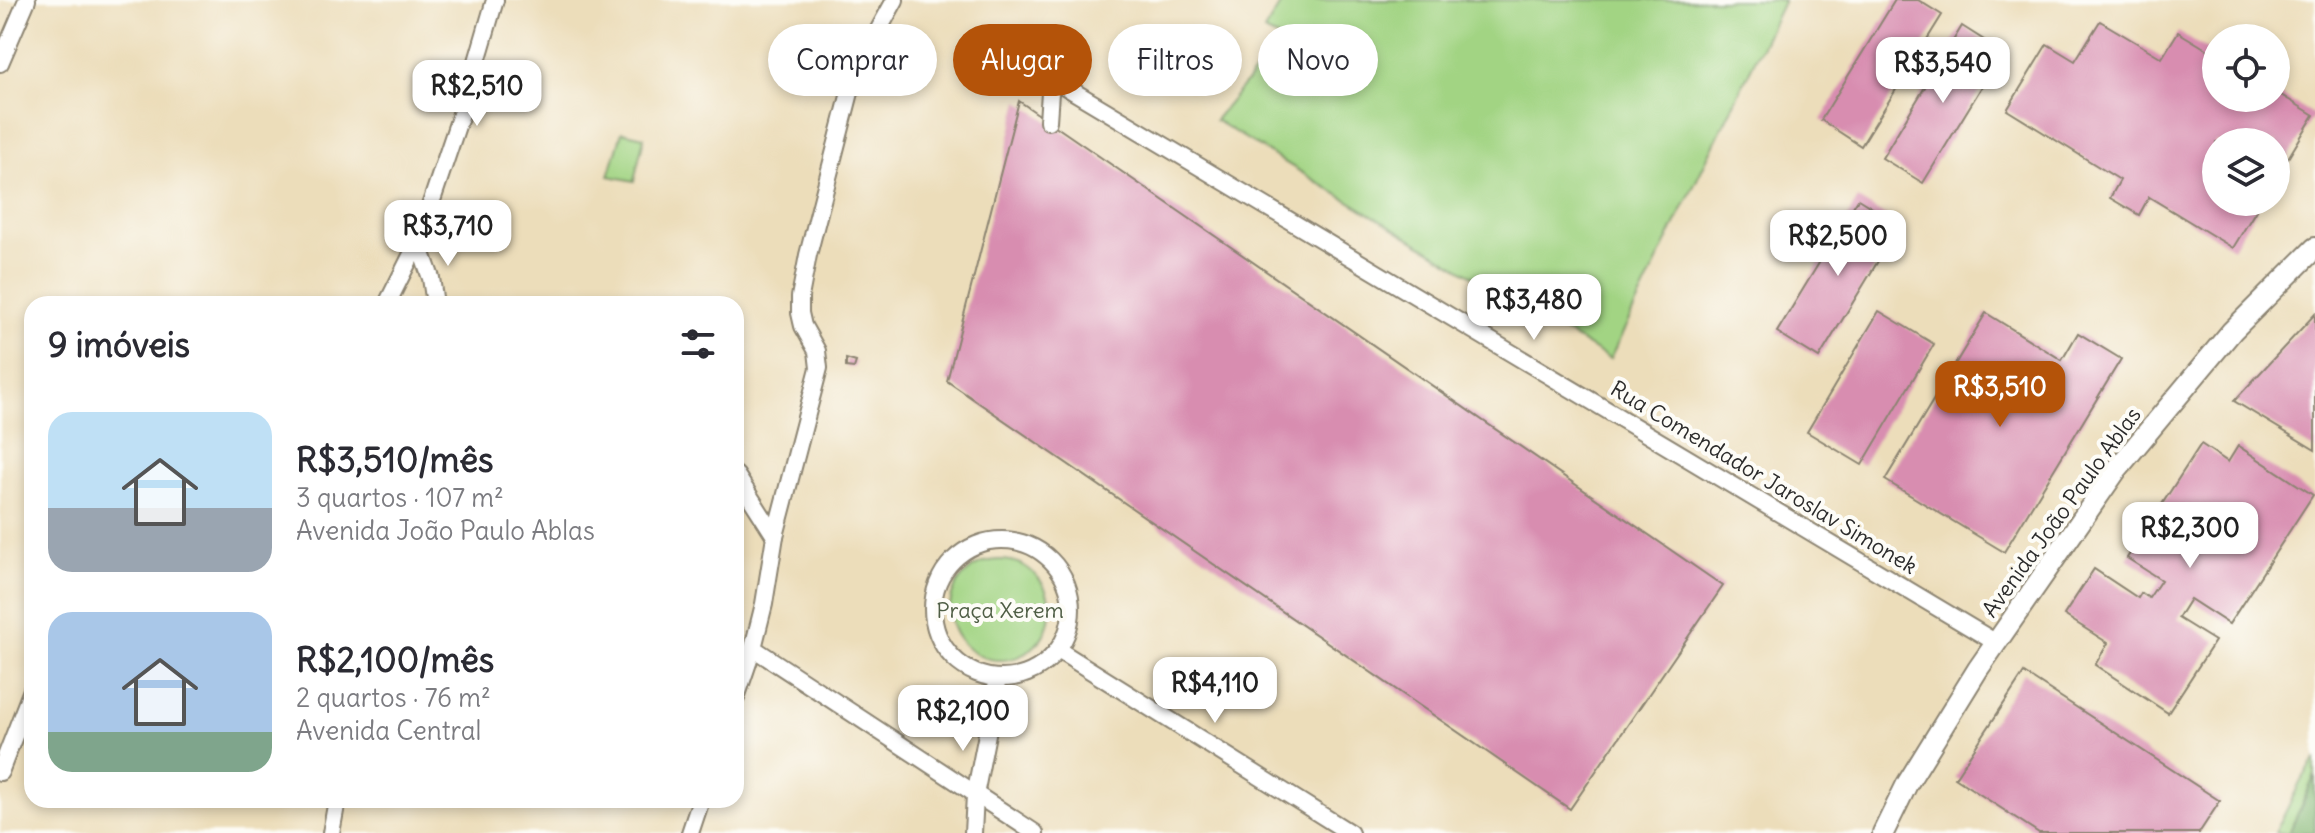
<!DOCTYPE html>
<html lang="pt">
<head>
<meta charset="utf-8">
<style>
  body { margin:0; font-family:Delius,sans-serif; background:#f2f2f3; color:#2b2b33; height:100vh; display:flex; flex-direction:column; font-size:30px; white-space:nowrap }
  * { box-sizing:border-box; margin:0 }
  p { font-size:26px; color:#7c7c81 }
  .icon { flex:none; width:44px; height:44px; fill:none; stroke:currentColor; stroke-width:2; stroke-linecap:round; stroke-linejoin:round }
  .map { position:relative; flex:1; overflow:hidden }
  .details { position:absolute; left:24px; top:296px; width:720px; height:512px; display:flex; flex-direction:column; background:#fff; border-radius:24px; box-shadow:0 4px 12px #0003 }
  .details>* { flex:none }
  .top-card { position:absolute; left:768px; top:24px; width:760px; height:72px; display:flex; gap:16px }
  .fabs { position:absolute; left:2202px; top:24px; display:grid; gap:16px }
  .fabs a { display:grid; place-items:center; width:88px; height:88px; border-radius:50%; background:#fff; box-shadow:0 4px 12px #0003; font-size:40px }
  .price { position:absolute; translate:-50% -68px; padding:0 18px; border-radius:16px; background:#fff; color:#222; font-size:26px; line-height:52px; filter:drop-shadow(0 2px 4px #0008) }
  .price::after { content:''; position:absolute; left:50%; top:48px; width:24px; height:18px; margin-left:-12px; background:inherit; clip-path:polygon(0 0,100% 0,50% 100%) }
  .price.on { background:#b45309; color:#fff }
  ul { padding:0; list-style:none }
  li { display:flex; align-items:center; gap:24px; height:200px; padding:0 24px }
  li span { display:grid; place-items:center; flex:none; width:224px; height:160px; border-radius:24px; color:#555 }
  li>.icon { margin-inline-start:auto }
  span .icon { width:96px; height:96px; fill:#fffc; stroke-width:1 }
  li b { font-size:34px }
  h2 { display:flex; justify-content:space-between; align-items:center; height:96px; padding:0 24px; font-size:34px }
  .pill { padding:0 28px; border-radius:36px; background:#fff; box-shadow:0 4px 12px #0003; font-size:28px; line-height:72px }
  .pill.on { background:#b45309; color:#fff }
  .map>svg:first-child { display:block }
  .green { fill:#a2d483; stroke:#668057; stroke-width:2 }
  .forest { fill:#81b671; stroke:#56704e; stroke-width:2 }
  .building { fill:#d88db0 }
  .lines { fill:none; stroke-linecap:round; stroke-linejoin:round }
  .minor-casing { stroke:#8c8472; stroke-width:20 }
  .tertiary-casing { stroke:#8c8472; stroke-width:24 }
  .minor { stroke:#fff; stroke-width:16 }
  .tertiary { stroke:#fff; stroke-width:20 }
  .labels { text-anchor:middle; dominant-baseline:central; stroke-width:8; stroke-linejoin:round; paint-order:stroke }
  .street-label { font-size:22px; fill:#2b2b2b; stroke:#fdfcf7 }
  .park-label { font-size:22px; fill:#4f5e45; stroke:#fdfcf7 }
</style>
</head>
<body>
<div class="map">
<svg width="2315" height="833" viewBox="0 0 2315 833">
  <rect width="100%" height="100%" fill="#fdfcf7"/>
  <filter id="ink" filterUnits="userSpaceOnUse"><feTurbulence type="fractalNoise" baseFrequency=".0125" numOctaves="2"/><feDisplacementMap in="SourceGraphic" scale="16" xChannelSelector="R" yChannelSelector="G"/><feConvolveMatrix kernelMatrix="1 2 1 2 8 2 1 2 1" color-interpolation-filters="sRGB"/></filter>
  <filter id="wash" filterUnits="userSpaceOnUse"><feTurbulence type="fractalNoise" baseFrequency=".006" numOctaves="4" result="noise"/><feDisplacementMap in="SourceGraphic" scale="32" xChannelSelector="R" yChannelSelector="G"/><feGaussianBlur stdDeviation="1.8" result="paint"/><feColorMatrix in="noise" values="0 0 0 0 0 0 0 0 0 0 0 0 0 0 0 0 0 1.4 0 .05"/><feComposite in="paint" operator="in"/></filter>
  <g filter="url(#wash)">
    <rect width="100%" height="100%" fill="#ecddba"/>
    <g class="green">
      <polygon points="1283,0 1784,0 1610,359 1215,120 1282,39 1264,31"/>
      <polygon points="622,132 644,137 634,181 609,176"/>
      <circle cx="1000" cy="610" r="50"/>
      <polygon points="2315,760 2315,833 2275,833 2301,781"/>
    </g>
    <polygon class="forest" points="2315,775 2315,833 2289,833"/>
    <g id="blocks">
      <g class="building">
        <polygon points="1895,0 1918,0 1942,15 1861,146 1821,120"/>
        <polygon points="2100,21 2162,58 2178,32 2216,55 2216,98 2276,98 2276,92 2314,115 2276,178 2276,142 2216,142 2216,202 2261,202 2233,248 2149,197 2139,215 2110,198 2120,180 2007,110 2047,44 2075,61"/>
        <polygon points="1962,26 2003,52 1923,183 1882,158"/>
        <polygon points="1019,101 1723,586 1570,809 947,381"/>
        <polygon points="1858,199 1900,225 1819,358 1777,332"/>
        <polygon points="1879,311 1934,344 1862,465 1807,432"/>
        <polygon points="1986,313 2062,360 2078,333 2121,359 2004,552 1885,480"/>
        <polygon points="2315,314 2315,450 2234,401"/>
        <polygon points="846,359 856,362 854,368 846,367"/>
        <polygon points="2201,444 2228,462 2238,446 2313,495 2229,624 2190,599 2178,618 2215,641 2168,713 2095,665 2108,643 2064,615 2094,569 2138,598 2141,593 2149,598 2161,580 2127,558"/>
        <polygon points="2024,673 2220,801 2199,833 2039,833 1955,778"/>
      </g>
    </g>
  </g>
  <g filter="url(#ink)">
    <use href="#blocks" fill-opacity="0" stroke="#8c8472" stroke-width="2"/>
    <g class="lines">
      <defs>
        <g id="minor">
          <polyline points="0,63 27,0"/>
          <polyline points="1048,121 1051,78 1995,642"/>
          <polyline points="418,242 431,278 435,304"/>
          <polyline points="387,304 418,242 466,99 495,0"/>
          <polyline points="736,475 775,536"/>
          <circle cx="1002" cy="609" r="69"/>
          <polyline points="753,648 1035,833"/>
          <polyline points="1058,650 1350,833"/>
          <polyline points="736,698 753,648 764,604 775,536 819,368 817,351 803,326 800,313 800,297 808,255 855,73 895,0"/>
          <polyline points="0,772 32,690"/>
          <polyline points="331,833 337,800"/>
          <polyline points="690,833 701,800"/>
          <polyline points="973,833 975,795 998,678"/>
        </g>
        <polyline id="tertiary" points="1883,833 1907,784 1978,669 2117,469 2232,331 2315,248"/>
      </defs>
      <use href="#minor" class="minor-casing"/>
      <use href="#tertiary" class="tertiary-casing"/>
      <use href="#minor" class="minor"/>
      <use href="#tertiary" class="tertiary"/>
    </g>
  </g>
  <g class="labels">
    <g class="street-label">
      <text transform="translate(1764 477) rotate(31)">Rua Comendador Jaroslav Simonek</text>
      <text transform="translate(2061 512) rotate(-54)">Avenida João Paulo Ablas</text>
    </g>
    <g class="park-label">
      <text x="1000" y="610">Praça Xerem</text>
    </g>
  </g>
</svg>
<div class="fabs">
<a><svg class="icon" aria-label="locate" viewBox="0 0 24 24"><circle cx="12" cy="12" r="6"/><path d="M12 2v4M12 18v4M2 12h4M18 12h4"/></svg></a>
<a><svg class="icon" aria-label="layers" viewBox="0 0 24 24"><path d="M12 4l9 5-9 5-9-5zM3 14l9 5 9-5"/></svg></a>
</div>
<b class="price" style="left:1943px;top:105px">R$3,540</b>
<b class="price" style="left:477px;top:128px">R$2,510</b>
<b class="price" style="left:448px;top:268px">R$3,710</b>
<b class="price" style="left:1838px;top:278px">R$2,500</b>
<b class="price" style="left:1534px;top:342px">R$3,480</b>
<b class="price on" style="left:2000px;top:429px">R$3,510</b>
<b class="price" style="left:2190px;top:570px">R$2,300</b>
<b class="price" style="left:1215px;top:725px">R$4,110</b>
<b class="price" style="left:963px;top:753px">R$2,100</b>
<div class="top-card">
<a class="pill">Comprar</a>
<a class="pill on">Alugar</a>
<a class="pill">Filtros</a>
<a class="pill">Novo</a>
</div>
<section class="details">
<h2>9 imóveis<svg class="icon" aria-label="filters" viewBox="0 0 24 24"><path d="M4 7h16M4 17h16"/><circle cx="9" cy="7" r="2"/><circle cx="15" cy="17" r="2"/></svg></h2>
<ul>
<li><span style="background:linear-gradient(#bfe0f5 60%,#9aa5b1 0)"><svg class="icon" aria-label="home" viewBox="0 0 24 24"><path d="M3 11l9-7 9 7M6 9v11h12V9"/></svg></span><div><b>R$3,510/mês</b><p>3 quartos · 107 m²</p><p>Avenida João Paulo Ablas</p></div></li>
<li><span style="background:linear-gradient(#a9c7e8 75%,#7fa58c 0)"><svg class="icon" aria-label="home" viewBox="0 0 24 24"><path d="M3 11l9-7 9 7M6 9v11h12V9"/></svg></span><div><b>R$2,100/mês</b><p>2 quartos · 76 m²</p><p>Avenida Central</p></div></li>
</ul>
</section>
</div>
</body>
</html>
